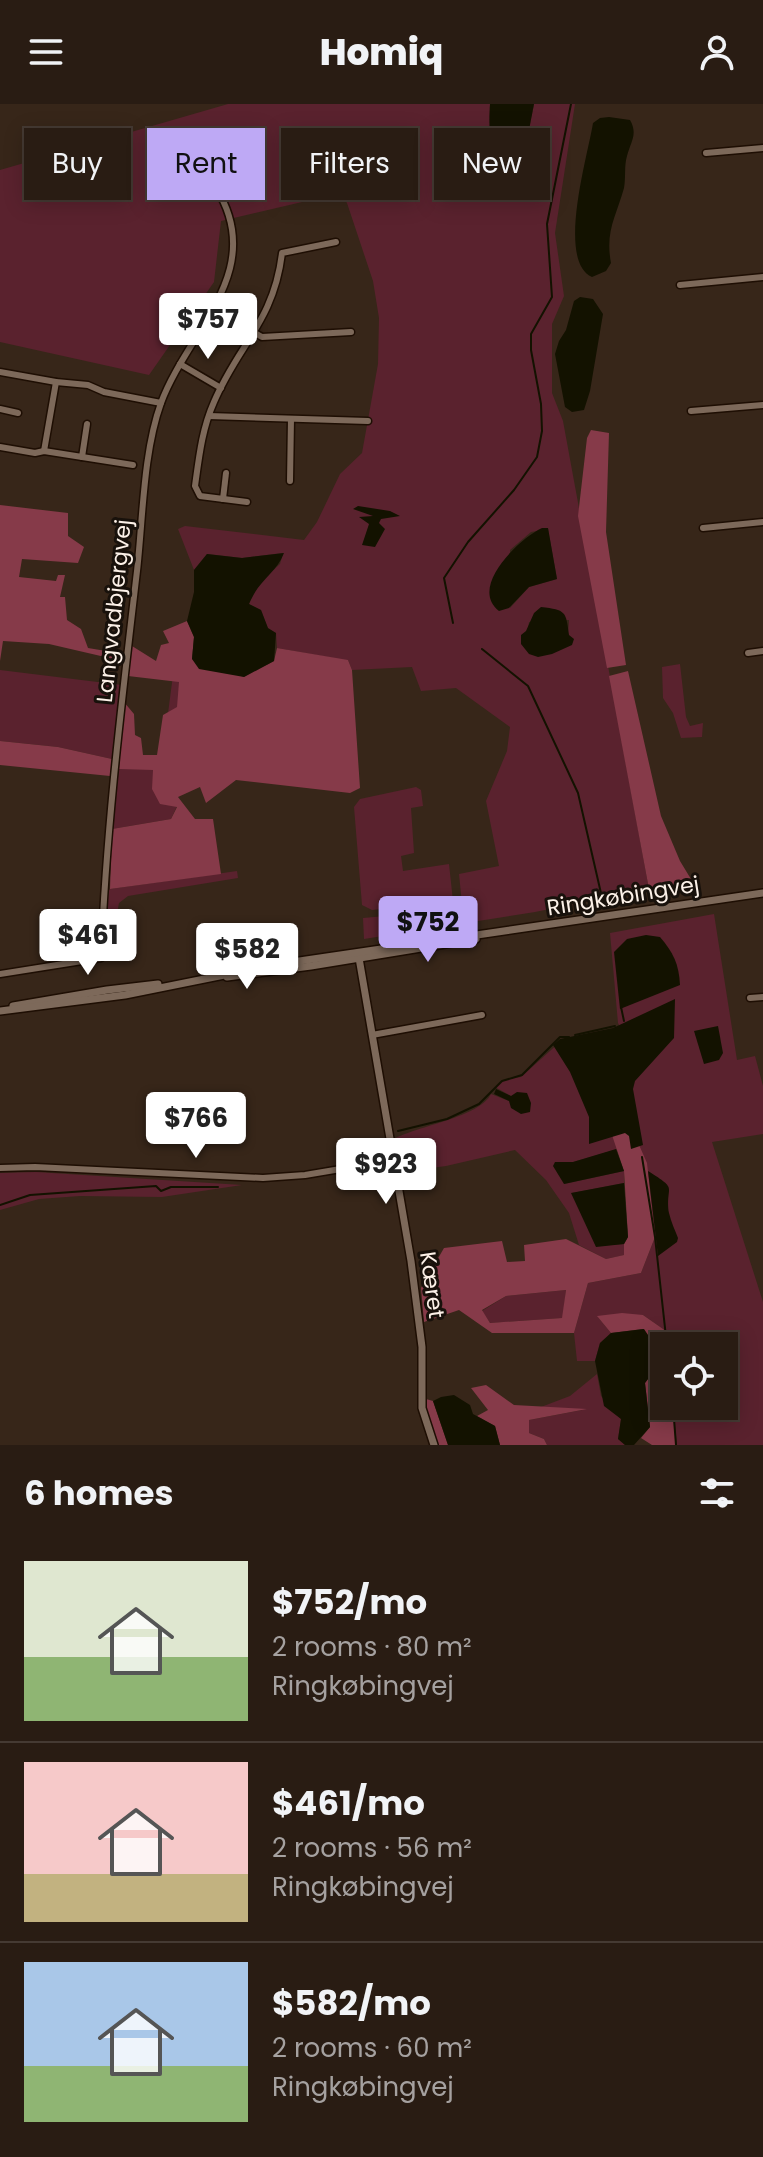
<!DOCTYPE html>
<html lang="en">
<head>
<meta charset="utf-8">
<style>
  body { margin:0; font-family:Poppins,sans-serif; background:#352921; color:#f1f3f6; height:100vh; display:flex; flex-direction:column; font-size:30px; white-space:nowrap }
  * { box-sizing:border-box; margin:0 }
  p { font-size:26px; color:#a5a1a0 }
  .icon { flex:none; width:44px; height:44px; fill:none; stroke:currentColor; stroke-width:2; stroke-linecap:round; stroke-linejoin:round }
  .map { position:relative; height:1341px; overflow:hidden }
  .sheet { display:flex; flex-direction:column; background:#291c13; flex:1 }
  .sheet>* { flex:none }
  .top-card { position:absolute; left:24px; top:24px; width:716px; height:72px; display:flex; gap:16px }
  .fabs { position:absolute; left:650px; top:1228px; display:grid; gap:16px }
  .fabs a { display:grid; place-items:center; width:88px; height:88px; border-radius:0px; background:#291c13; box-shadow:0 4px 20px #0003,0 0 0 2px #453a33; font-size:40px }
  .price { position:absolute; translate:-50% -68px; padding:0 18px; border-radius:8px; background:#fff; color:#222; font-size:26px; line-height:52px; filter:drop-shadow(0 2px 4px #0008) }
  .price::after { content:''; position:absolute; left:50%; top:48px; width:24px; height:18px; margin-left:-12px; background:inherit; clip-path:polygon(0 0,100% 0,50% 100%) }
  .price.selected { background:#bea9f5; color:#111 }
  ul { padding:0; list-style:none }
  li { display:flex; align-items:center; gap:24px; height:200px; padding:0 24px }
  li+li { border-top:2px solid #453a33 }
  li span { display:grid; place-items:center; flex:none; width:224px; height:160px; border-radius:0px; color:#555 }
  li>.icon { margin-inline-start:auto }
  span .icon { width:96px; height:96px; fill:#fffc; stroke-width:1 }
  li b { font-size:34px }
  h2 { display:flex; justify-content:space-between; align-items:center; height:96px; padding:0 24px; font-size:34px }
  .tag { padding:0 28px; border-radius:0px; background:#291c13; box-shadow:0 4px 20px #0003,0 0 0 2px #453a33; font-size:28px; line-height:72px }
  .tag.selected { background:#bea9f5; color:#111 }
  header { display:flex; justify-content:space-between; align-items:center; height:104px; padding:0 24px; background:#291c13; font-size:36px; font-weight:800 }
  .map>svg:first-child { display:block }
  .green { fill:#5a222e; fill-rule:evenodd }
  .forest { fill:#863a49; fill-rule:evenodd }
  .water { fill:#131200 }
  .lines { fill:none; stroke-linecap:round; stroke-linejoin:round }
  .stream { stroke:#131200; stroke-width:2 }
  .minor-casing { stroke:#1e0e03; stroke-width:9 }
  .tertiary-casing { stroke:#1e0e03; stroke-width:10 }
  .minor { stroke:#7d695a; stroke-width:6 }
  .tertiary { stroke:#7d695a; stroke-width:7 }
  .labels { text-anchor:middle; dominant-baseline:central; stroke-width:6; stroke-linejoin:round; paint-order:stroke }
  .street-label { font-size:22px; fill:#fcf1e8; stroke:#18110b }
</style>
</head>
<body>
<header><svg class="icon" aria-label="menu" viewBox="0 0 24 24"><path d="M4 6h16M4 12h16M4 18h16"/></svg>Homiq<svg class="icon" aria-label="person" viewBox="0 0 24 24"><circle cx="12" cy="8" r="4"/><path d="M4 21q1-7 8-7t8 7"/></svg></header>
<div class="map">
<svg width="763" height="1341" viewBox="0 0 763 1341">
  <rect width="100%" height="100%" fill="#372619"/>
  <g class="green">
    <path d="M228 0H490L492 45 519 77 534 0H575L555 129 564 192 552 220V289L563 317 649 785 535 808 364 835 363 814 452 806 462 800 459 770 499 762 486 697 507 647 510 623 456 584 421 587 412 563 352 566 348 556 161 663 173 571 333 554 277 544 276 529 268 525 261 506 249 500 259 479 280 460 283 449 242 454 207 450 194 466 178 425 185 422 304 436 317 418 340 370 362 349 378 260 379 214 373 177 347 99 324 62 332 91 221 117 214 178 149 271 0 238V66ZM548 425 557 475 529 483 510 504V446L531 428ZM569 516C568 547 559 550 530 550L525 543 529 518Z"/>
    <polygon points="680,560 686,613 690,622 703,619 702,633 681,634 673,609 663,594 662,563"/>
    <polygon points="0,566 122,581 112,655 58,643 0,637"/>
    <polygon points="119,665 153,665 177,702 171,715 112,725"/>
    <polygon points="416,683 421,686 423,702 411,704 414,749 401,752 403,767 449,760 453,797 372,806 362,801 354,703 360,695"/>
    <polygon points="237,767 238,774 128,792 119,799 115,820 115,851 103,849 106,790 110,785"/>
    <path d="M714 810 737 956 755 952 763 982V1030L712 1038 763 1198V1341H677L673 1302H724V1242H668L666 1227 643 1211 598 1213 611 1229 600 1239 595 1257H577L574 1229 588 1179 641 1169 655 1133 613 1031 618 1045 573 1058 564 1080 624 1067V1079L572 1089 596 1142 624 1140 625 1151 606 1155 579 1141 569 1109 546 1076 515 1046 446 1062 403 1068 394 1035C417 1022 480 1013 491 990L509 997 511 992 495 983 504 976 521 973 560 938 621 925 618 919 610 829Z"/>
    <polygon points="36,1068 242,1081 162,1093 80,1092 39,1095 0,1106 0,1069"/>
    <polygon points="566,1186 563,1214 490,1219 482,1207 506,1192"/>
    <polygon points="597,1270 601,1292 621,1315 618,1335 625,1341 547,1341 544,1335 529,1329 529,1316 582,1306 541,1303 570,1292"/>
  </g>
  <g class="forest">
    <polygon points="591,326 609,329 606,428 626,561 607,564 578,412 587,334"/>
    <polygon points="0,401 68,409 68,432 84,443 78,459 22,455 19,473 56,477 58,471 65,471 60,493 65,493 67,516 81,525 88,544 118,549 118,556 49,540 3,537 0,557"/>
    <polygon points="187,517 194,533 192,555 244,573 274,557 277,544 348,556 352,566 360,684 350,689 236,676 206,699 200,683 178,693 195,715 213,715 221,770 110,785 112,725 171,715 177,703 160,700 152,685 153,666 119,665 124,598 134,610 135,631 141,634 143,651 157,651 163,611 177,603 179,578 128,572 132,542 156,557 161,541 169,539 163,527"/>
    <polygon points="628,567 661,712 680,757 697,785 674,789 669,782 649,785 609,572"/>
    <polygon points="0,637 58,643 112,655 110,672 0,661"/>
    <path d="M632 1025 647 1059 655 1133 641 1169 588 1179 574 1229H492L459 1206 424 1218 421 1184 444 1144 502 1137 507 1158 525 1157 524 1141 566 1135 606 1155 624 1151V1140L628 1133 624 1067 612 1031ZM566 1186 562 1214 490 1219 482 1206 506 1192Z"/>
    <polygon points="622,1209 643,1211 666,1227 664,1302 673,1302 676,1341 652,1341 641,1334 650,1323 645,1279 654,1266 652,1237 643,1225 611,1229 597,1212"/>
    <polygon points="486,1281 514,1301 587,1305 529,1316 529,1329 544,1335 547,1341 500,1341 495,1322 477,1312 488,1306 471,1284"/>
    <path d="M426 1295 433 1297 448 1341H438C431 1326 424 1312 426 1295Z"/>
  </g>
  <g class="water">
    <path d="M490 0H534L519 77C489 69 488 25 490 0Z"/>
    <path d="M609 13 630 16C638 30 631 37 627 52 624 62 626 73 624 84 616 113 605 127 611 159L606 167 592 173C556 157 588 51 593 19L600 14Z"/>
    <polygon points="580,193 593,195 603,210 590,287 584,306 572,308 565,303 555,250 559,237 566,226 574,197"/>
    <polygon points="358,402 390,407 400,412 381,415 379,419 385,425 375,443 362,441 369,420 359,413 373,412 353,405"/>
    <path d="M542 424H548L557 475 529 483 509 504 499 507C468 483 520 434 542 424Z"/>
    <path d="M284 449C276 470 259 475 249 500L261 506 268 524 276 529 274 557 244 573 199 565 192 555 194 533 187 517 194 488V466L207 450 242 454Z"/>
    <path d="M541 503C566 506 566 507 569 531L574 535 572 541 552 550 538 553 529 550 521 540V531L526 527 534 509Z"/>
    <path d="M646 831 660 833C673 848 679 860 680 881L620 905 614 848 627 835Z"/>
    <polygon points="675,895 674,934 635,977 633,985 643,1041 631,1045 629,1032 625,1029 589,1040 589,1013 570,968 553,941 560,935 613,924"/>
    <polygon points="718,922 723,949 719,956 704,960 694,927"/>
    <polygon points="496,985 511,992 517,988 527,989 531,999 530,1008 521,1010 511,1004 509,997 494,990"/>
    <polygon points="616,1045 624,1067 564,1080 553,1062 555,1058 573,1058"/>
    <path d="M648 1067C680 1087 665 1080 669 1109 671 1118 675 1126 678 1134L677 1138 658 1152Z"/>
    <polygon points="624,1079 628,1133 624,1140 596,1143 571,1089"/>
    <polygon points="644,1225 652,1237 654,1267 645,1279 650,1323 634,1341 625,1341 618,1335 621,1315 604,1302 595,1257 600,1239 611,1229"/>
    <polygon points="454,1291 470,1301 473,1310 495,1322 500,1341 448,1341 433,1297 441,1293"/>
  </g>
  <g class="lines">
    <g class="stream">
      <polyline points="453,519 444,474 468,438 514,386 537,353 542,327 541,300 531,246 531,230 552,193 547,120 571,0"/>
      <polyline points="482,545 528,582 578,689 603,798"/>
      <polyline points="621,903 624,917"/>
      <polyline points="575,931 615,922"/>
      <polyline points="398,1027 447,1015 479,1000 502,977 522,971 560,933 569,933"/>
      <polyline points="642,1053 655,1133 667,1242"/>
      <polyline points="0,1101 30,1091 156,1082 161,1087 171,1083 218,1083"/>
      <polyline points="673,1302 676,1341"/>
    </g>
    <defs>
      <g id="minor">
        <polyline points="706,49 763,44"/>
        <polyline points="680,181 763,173"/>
        <polyline points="255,229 262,233 351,228"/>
        <polyline points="180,260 221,284"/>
        <polyline points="0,268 56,278 88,281 104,288 161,299"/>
        <polyline points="0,305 18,309"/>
        <polyline points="691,307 763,301"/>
        <polyline points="209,312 368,317"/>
        <polyline points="0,343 35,349 44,347 133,361"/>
        <polyline points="44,347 56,278"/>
        <polyline points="82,353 87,320"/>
        <polyline points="290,377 291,315"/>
        <polyline points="223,395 226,369"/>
        <path d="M247 398 200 392 195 382C199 353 202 325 214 298 238 241 274 217 282 149L336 138"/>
        <polyline points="703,424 763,418"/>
        <polyline points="748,549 763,547"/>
        <path d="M0 870 101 854C106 725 122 596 137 467 143 414 143 349 161 299 188 226 268 167 216 84"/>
        <polyline points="750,894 763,893"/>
        <polyline points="372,931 482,911"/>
        <polyline points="0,1064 35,1063 263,1074 305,1071 394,1056"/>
      </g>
      <g id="tertiary">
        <polyline points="359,854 411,1157 422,1243 422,1304 434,1341"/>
        <polyline points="227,873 311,862 476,835"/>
        <polyline points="13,902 107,886 158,880"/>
        <polyline points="0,907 125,891 279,860 763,789"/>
      </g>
    </defs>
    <use href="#minor" class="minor-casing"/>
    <use href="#tertiary" class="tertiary-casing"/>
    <use href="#minor" class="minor"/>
    <use href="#tertiary" class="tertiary"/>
  </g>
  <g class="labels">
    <g class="street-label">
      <text transform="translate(114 507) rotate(-84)">Langvadbjergvej</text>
      <text transform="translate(623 792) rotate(-9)">Ringkøbingvej</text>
      <text transform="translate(432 1181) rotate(82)">Kæret</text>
    </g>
  </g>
</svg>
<div class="fabs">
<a><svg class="icon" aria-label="locate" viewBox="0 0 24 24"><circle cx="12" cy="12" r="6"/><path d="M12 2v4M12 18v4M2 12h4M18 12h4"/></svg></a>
</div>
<b class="price" style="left:208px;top:257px">$757</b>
<b class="price selected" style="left:428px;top:860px">$752</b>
<b class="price" style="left:88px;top:873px">$461</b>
<b class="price" style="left:247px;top:887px">$582</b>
<b class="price" style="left:196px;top:1056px">$766</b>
<b class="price" style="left:386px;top:1102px">$923</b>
<div class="top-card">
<a class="tag">Buy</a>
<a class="tag selected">Rent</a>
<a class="tag">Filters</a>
<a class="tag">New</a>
</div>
</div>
<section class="sheet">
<h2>6 homes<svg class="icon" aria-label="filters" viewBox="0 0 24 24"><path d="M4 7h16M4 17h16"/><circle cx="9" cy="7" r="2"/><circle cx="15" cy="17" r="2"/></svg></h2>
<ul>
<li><span style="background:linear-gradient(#dfe7d0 60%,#8fb573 0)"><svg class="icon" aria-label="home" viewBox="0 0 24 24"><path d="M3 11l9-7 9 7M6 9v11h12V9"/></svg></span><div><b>$752/mo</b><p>2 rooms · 80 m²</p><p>Ringkøbingvej</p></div></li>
<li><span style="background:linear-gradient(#f6c9c9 70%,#c2b280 0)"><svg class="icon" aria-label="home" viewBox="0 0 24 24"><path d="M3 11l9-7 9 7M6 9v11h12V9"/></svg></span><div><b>$461/mo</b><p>2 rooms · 56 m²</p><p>Ringkøbingvej</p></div></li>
<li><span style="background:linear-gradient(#a9c7e8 65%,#8fb573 0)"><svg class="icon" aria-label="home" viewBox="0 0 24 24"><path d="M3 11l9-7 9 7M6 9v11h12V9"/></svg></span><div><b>$582/mo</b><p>2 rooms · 60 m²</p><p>Ringkøbingvej</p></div></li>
</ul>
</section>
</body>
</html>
